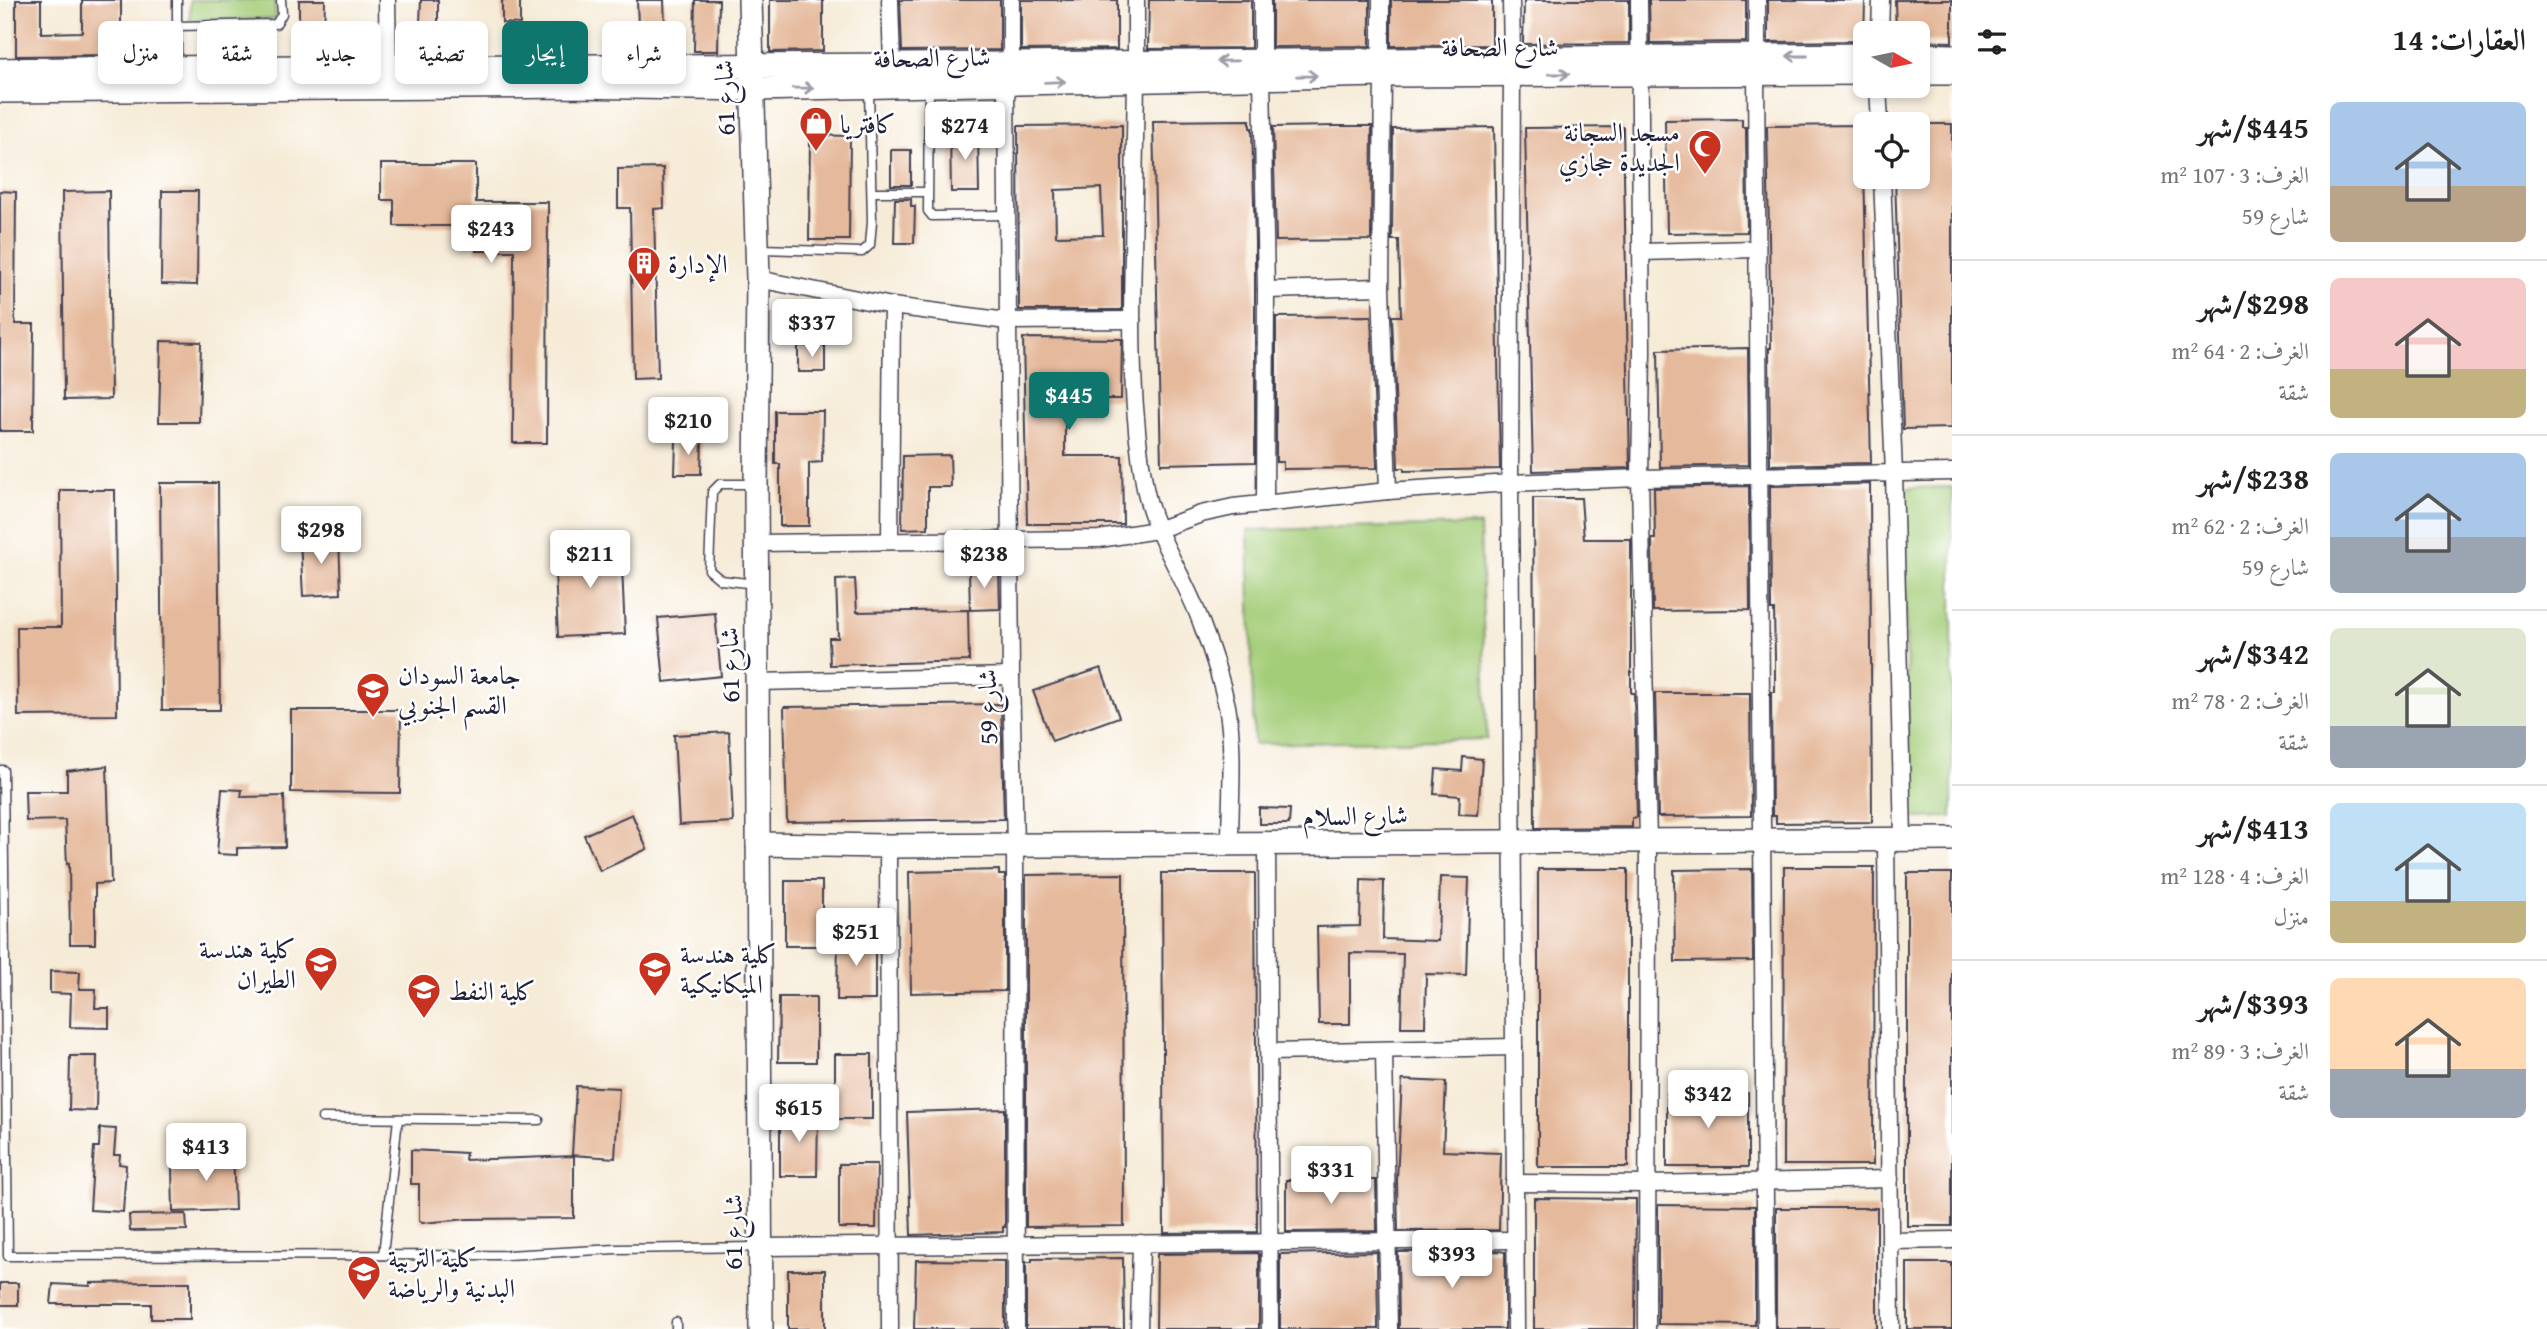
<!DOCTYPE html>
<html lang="ar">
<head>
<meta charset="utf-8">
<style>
  body { margin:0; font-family:"Gentium Book Plus",Amiri,serif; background:#f6f6f6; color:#222; direction:rtl; height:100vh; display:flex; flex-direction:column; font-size:26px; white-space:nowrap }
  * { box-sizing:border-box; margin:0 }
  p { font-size:23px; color:#767676 }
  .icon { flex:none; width:38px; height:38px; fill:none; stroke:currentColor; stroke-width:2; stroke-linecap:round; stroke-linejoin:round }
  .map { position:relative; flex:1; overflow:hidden; direction:ltr }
  .details { display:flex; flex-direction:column; background:#fff; width:595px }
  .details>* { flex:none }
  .banner { position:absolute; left:21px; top:21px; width:665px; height:63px; direction:rtl; display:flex; gap:14px }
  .needle { width:46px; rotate:99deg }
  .controls { position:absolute; left:1853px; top:21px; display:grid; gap:14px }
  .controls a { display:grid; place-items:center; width:77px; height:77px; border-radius:10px; background:#fff; box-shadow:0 4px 10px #0003; font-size:35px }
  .price { position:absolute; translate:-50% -60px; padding:0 16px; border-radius:7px; background:#fff; color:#222; font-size:23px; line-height:46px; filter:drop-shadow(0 2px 4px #0008) }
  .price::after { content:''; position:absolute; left:50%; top:42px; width:21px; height:16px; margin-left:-10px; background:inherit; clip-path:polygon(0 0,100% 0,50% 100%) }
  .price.selected { background:#0f766e; color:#fff }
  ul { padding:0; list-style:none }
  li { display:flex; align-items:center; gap:21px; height:175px; padding:0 21px }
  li+li { border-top:2px solid #e0e0e0 }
  li span { display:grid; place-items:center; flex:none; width:196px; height:140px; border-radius:10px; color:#555 }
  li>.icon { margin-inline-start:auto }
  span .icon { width:84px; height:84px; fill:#fffc; stroke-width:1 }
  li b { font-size:30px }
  h2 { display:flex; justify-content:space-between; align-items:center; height:84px; padding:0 21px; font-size:30px }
  .pill { padding:0 24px; border-radius:10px; background:#fff; box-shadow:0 4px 10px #0003; font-size:24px; line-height:63px }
  .pill.selected { background:#0f766e; color:#fff }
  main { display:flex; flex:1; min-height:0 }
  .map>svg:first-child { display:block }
  .green { fill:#a4cd78; stroke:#63785a; stroke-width:2 }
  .building { fill:#e5b99b; fill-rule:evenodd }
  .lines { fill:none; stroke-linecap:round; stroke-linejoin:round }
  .lane-casing { stroke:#424052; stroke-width:11 }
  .street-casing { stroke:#424052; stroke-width:19 }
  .secondary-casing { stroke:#424052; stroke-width:26 }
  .lane { stroke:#fff; stroke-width:8 }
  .street { stroke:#fff; stroke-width:16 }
  .secondary { stroke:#fff; stroke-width:23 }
  .oneway { stroke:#9c9ca7 }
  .labels { text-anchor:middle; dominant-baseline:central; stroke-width:5; stroke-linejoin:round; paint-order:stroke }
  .street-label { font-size:26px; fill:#22223b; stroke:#fff }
  .poi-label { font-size:26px; fill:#22223b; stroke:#fff; text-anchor:start }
</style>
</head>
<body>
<main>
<section class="details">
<h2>العقارات: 14<svg class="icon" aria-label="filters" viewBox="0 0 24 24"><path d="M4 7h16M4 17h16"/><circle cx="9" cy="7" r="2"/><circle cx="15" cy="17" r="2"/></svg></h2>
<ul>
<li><span style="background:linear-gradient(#a9c7e8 60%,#b9a48a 0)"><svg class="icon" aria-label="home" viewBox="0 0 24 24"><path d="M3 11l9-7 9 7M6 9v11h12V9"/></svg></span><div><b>$445/شهر</b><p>الغرف: 3 · 107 m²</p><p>شارع 59</p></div></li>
<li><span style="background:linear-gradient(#f6c9c9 65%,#c2b280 0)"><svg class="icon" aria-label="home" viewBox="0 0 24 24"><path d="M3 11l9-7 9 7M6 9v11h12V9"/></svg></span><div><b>$298/شهر</b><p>الغرف: 2 · 64 m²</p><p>شقة</p></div></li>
<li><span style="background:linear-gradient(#a9c7e8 60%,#9aa5b1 0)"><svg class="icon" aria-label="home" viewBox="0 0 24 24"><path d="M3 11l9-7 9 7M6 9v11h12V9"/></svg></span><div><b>$238/شهر</b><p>الغرف: 2 · 62 m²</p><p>شارع 59</p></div></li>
<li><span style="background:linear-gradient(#dfe7d0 70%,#9aa5b1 0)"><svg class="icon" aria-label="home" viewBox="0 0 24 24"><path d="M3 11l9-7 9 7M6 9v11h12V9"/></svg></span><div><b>$342/شهر</b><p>الغرف: 2 · 78 m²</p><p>شقة</p></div></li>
<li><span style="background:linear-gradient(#bfe0f5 70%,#c2b280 0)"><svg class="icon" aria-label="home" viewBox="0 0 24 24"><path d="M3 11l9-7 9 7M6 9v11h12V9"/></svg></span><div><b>$413/شهر</b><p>الغرف: 4 · 128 m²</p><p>منزل</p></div></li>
<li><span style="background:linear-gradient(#ffd9b3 65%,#9aa5b1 0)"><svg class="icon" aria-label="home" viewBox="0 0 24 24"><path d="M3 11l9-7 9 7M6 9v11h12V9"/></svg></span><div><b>$393/شهر</b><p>الغرف: 3 · 89 m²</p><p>شقة</p></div></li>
</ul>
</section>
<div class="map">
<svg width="1952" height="1329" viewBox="0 0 1952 1329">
  <rect width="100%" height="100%" fill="#fff"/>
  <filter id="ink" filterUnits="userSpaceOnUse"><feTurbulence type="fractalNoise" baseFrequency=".0143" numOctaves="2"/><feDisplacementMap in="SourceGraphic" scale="14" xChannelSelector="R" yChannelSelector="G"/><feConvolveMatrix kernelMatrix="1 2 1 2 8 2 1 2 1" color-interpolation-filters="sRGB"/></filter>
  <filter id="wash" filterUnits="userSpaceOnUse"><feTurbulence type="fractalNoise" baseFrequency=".00686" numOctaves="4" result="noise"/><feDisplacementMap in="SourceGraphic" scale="28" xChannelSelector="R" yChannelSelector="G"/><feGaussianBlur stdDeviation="1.57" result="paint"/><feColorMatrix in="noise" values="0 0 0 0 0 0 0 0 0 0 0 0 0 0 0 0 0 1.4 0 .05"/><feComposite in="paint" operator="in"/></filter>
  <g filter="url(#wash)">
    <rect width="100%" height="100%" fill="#f6ebd7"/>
    <g class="green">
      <polygon points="190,0 275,0 275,19 190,20"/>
      <polygon points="1952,487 1952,817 1909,818 1904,488"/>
      <polygon points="1480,525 1487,739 1254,744 1248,530"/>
    </g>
    <g id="blocks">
      <g class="building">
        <polygon points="16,0 41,0 41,33 82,32 82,0 121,0 121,52 106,52 106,55 16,56"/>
        <polygon points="299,0 325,0 324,33 352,33 352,52 299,52"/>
        <polygon points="421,0 438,0 438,23 420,23"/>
        <polygon points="502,0 520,0 520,24 502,23"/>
        <polygon points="637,0 664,0 666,52 639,52"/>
        <polygon points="695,0 719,0 718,51 694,51"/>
        <polygon points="770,0 823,0 823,51 770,52"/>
        <polygon points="900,0 1000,0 1000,50 902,51"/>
        <polygon points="1021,0 1117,0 1117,49 1021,50"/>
        <polygon points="1149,0 1251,0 1251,48 1148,49"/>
        <polygon points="1272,0 1370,0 1370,46 1272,47"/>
        <polygon points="1391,0 1492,0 1492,45 1391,46"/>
        <polygon points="1524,0 1629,0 1629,43 1523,44"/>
        <polygon points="1649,0 1746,0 1746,42 1650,43"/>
        <polygon points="1768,0 1865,0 1864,41 1768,42"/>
        <polygon points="1895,0 1952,0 1952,42 1918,41 1918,33 1896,33"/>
        <polygon points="1742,119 1742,127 1746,127 1747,232 1667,233 1665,120"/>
        <polygon points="1250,120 1250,128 1252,128 1255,242 1255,462 1161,464 1153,121"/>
        <polygon points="1918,124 1952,124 1952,428 1903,429 1895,177 1918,177"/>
        <path d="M1122 125V310H1019L1018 126ZM1101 188 1103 235 1056 236 1055 190Z"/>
        <polygon points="1863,125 1871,463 1770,465 1769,348 1771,348 1767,126"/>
        <polygon points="1338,126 1372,126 1371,240 1276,241 1273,127"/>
        <polygon points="1494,127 1500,469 1404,471 1404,468 1398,468 1392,316 1401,316 1399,240 1392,240 1393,129"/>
        <polygon points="1623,127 1630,468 1533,471 1525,128"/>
        <polygon points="978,131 979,192 951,192 950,132"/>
        <polygon points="810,135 850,136 849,240 809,240"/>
        <rect x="891" y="150" width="20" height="35"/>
        <polygon points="381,164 476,164 476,202 548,202 547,443 513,443 514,251 476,251 476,226 394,226 394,200 381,200"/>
        <polygon points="663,168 664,208 654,209 658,378 633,379 630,208 618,208 618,169"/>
        <polygon points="0,191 16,192 15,324 34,324 33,431 0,431"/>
        <polygon points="109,191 111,399 64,400 62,192"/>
        <polygon points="162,191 198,191 197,285 161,284"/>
        <polygon points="895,199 911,199 911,206 915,206 914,243 894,243"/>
        <polygon points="1371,316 1377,468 1283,469 1283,462 1276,462 1276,317"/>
        <polygon points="1023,338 1122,339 1121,399 1065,399 1065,456 1122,456 1123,524 1027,524"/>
        <polygon points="161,341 201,342 199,422 159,422"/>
        <rect x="798" y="346" width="27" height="26"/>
        <polygon points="1748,348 1749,465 1660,467 1658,350"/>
        <polygon points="775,411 823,411 822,462 809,463 809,526 780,526 780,464 775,464"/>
        <polygon points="676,440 702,440 701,474 675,474"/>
        <polygon points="950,455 951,487 928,487 928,528 902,529 903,456"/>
        <polygon points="160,483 218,483 220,710 162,710"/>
        <polygon points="1870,484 1872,822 1776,823 1776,816 1772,816 1771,692 1775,692 1775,657 1774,610 1771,610 1770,486"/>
        <polygon points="1749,486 1750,610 1653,611 1652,539 1655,539 1654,488"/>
        <polygon points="60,490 115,490 117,715 18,716 17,627 61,627"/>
        <polygon points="1533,498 1581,498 1584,539 1631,539 1631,693 1634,693 1637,817 1632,818 1632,827 1535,828"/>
        <polygon points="339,537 341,594 303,596 300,539"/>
        <polygon points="621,544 625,634 558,637 554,547"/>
        <polygon points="999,569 1000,609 970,610 969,570"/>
        <polygon points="855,579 857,612 968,610 969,661 830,665 829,638 838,638 836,580"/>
        <polygon points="715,613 721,676 664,682 658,618"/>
        <polygon points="1101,668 1119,717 1052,741 1033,691"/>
        <polygon points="1655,693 1750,693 1751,816 1658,817"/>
        <polygon points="1001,704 1004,819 787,822 784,707"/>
        <polygon points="291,710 401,710 400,793 291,792"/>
        <polygon points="729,732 733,822 679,825 674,735"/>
        <polygon points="1463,757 1482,759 1478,815 1459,814 1460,796 1434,794 1436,769 1462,771"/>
        <polygon points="107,766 111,883 95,884 95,944 70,944 69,863 67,864 65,820 26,821 25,791 67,791 67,771"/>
        <polygon points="222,789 242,790 241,797 284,796 285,847 237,848 237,855 217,854"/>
        <polygon points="1259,808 1290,809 1289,824 1259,824"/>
        <polygon points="632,814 647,849 600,871 584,835"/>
        <polygon points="1784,867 1874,867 1873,1165 1783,1165"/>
        <rect x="1538" y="869" width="90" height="298"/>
        <polygon points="1752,869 1753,961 1675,962 1674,870"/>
        <polygon points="999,870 999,875 1005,875 1005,991 911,993 909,872"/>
        <polygon points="1162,873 1255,873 1257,1232 1164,1233"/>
        <rect x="1907" y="873" width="45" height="353"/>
        <polygon points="1123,874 1124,1226 1026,1227 1026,875"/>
        <polygon points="1440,877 1469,878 1466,975 1426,974 1425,1027 1401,1027 1403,954 1350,953 1350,1024 1319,1024 1317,927 1360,926 1361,880 1384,881 1383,939 1438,941"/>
        <rect x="785" y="881" width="37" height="65"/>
        <polygon points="838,935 875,935 875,1000 837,1000"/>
        <polygon points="50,971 80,972 79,989 96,989 95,1008 109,1008 109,1028 70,1027 71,994 50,993"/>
        <polygon points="779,997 816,997 816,1062 778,1062"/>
        <rect x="835" y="1054" width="37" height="65"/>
        <polygon points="70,1056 97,1056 96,1111 69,1110"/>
        <polygon points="1402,1080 1446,1082 1443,1151 1501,1153 1499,1230 1398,1231 1397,1180"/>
        <polygon points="576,1086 619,1088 615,1158 572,1155"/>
        <rect x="1667" y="1093" width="81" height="74"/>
        <polygon points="1005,1109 1005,1227 1003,1227 1003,1232 911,1235 907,1112"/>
        <polygon points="780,1112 818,1112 817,1176 780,1176"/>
        <polygon points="100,1128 116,1129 114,1155 120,1155 119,1164 126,1165 123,1212 90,1210 94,1147 99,1147"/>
        <polygon points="233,1145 235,1210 173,1212 172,1167 204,1166 203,1146"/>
        <polygon points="411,1150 466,1153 465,1160 574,1156 574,1218 468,1219 422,1223 419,1221 419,1184 411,1184"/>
        <polygon points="839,1164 877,1164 876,1228 839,1228"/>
        <polygon points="1286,1180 1376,1180 1377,1231 1286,1232"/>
        <polygon points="1534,1198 1636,1199 1635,1329 1534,1329"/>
        <polygon points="1658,1205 1755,1206 1755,1325 1658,1324"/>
        <rect x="1776" y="1208" width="101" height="121"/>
        <polygon points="186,1214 187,1230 130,1231 129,1215"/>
        <polygon points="1499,1251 1505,1252 1505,1329 1399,1329 1398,1252"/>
        <polygon points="1377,1252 1378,1329 1280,1329 1280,1254"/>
        <polygon points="1257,1253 1259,1254 1259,1329 1156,1329 1157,1254"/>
        <polygon points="1123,1258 1124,1329 1026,1329 1026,1262 1032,1262 1032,1259"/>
        <polygon points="916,1260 1005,1261 1005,1329 914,1329"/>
        <rect x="1907" y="1263" width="45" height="66"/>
        <rect x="788" y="1270" width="37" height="59"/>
        <polygon points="151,1282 190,1282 190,1319 151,1319 151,1304 51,1304 53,1284 90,1286 90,1283"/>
        <rect x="0" y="1283" width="18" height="22"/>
      </g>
    </g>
  </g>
  <g filter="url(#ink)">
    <use href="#blocks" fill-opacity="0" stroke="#424052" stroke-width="2"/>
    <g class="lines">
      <defs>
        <g id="lane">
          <polyline points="177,26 276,24 282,14 281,0"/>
          <polyline points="177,67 177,0"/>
          <polyline points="929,88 928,211 932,216 1006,215"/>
          <polyline points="872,192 927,192"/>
          <polyline points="761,249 862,252 870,245 872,222 869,90"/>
          <polyline points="753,484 720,484 712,492 709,570 721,580 756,584"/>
          <polyline points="0,770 3,770 8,1256 507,1255 616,1249 758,1247"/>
          <polyline points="322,1118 539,1120"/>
          <polyline points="383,1255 398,1119"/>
          <polyline points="676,1322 676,1329"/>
        </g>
        <g id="street">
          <polyline points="387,0 388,65"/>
          <polyline points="890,0 892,65"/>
          <polyline points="1011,0 1011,64"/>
          <polyline points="1136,0 1136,62"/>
          <polyline points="1381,0 1381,58"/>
          <polyline points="1511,0 1512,57"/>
          <polyline points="1639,0 1642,351 1640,478 1648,842 1647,1329"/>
          <polyline points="1757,0 1757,56"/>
          <polyline points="1880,33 1881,0"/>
          <polyline points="1262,60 1262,0"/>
          <polyline points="1512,74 1510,483 1516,1329"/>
          <polyline points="1756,74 1766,1329"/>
          <polyline points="1383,75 1381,287 1388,491"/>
          <polyline points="1262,77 1266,290 1265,504"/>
          <path d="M1136 80C1135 138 1134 197 1133 255 1131 333 1131 411 1145 488 1155 538 1186 578 1202 625 1212 651 1221 679 1227 706 1235 749 1230 801 1230 844"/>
          <polyline points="1006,84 1011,676 1015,846 1016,1329"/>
          <polyline points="1878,86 1880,124"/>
          <polyline points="1882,177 1894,474 1903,838"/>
          <polyline points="1641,252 1755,249"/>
          <polyline points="758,279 892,306 1007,321 1132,320"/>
          <polyline points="1266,290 1381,287"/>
          <polyline points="890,541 892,306"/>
          <polyline points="756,543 1099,539 1157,530 1201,514 1233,507 1388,491 1510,483 1640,478 1952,472"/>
          <polyline points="758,682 1011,676"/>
          <polyline points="1886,839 1891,1329"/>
          <polyline points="1267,844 1270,1329"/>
          <polyline points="888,846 890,1329"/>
          <polyline points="1384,1051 1389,1329"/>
          <polyline points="1270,1052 1514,1047"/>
          <polyline points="1514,1183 1647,1184 1890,1179"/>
          <polyline points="1890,1241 1952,1240"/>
          <polyline points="761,1247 1514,1240"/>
          <polyline points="1139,1329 1141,1243"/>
        </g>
        <g id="secondary">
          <polyline points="750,0 758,279 756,484 761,1329"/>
          <polyline points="1918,55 1952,56"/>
          <path d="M0 70C300 65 600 67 900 65 1222 63 1544 57 1866 55"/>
          <polyline points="1918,73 1952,73"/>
          <polyline points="0,91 572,86 751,89 1383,75 1866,73"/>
          <polyline points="758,844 888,846 1952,839"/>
        </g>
      </defs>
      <use href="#lane" class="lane-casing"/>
      <use href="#street" class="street-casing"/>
      <use href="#secondary" class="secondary-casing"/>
      <use href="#lane" class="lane"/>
      <use href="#street" class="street"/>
      <use href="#secondary" class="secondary"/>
    </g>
    <defs><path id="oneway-shaft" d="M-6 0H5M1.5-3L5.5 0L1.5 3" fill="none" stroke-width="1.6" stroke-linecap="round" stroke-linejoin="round" transform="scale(1.75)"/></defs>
    <g class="oneway">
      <use href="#oneway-shaft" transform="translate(1797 56) rotate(180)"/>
      <use href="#oneway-shaft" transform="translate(1227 61) rotate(179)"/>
      <use href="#oneway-shaft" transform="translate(1559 74)"/>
      <use href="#oneway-shaft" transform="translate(1307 76) rotate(-1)"/>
      <use href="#oneway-shaft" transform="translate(1055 82) rotate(-2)"/>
      <use href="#oneway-shaft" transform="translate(803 88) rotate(-1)"/>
    </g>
  </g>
  <defs>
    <symbol id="shop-pin" viewBox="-11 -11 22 30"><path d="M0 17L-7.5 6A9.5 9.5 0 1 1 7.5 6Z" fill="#c8321e" stroke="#fff"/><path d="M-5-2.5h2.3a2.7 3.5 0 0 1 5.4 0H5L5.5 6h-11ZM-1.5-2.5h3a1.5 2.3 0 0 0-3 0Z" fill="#fff"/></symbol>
    <symbol id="mosque-pin" viewBox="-11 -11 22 30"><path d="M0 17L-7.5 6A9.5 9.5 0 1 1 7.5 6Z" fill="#c8321e" stroke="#fff"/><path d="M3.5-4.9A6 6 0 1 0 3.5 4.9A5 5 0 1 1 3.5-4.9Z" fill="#fff"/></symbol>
    <symbol id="building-pin" viewBox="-11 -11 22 30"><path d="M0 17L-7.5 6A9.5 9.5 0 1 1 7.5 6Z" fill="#c8321e" stroke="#fff"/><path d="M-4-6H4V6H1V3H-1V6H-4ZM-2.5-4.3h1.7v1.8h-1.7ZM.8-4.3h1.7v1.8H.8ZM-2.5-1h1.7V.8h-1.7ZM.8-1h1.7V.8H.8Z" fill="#fff"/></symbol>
    <symbol id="university-pin" viewBox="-11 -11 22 30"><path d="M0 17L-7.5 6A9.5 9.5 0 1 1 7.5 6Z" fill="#c8321e" stroke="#fff"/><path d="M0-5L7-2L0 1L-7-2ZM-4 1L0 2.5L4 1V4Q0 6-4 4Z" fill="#fff"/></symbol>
  </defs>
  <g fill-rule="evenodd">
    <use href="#shop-pin" x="797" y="104" width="38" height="52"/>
    <use href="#mosque-pin" x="1686" y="127" width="38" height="52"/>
    <use href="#building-pin" x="625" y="244" width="38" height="52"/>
    <use href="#university-pin" x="354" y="670" width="38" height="52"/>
    <use href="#university-pin" x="302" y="944" width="38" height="52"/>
    <use href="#university-pin" x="636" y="949" width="38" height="52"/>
    <use href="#university-pin" x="405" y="971" width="38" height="52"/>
    <use href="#university-pin" x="345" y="1253" width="38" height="52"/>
  </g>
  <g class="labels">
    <g class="street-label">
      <text x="1500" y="46">شارع الصحافة</text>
      <text transform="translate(932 57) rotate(-1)">شارع الصحافة</text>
      <text transform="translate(724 98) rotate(-92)">شارع 61</text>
      <text transform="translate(729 665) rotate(-91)">شارع 61</text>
      <text transform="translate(987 707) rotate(-91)">شارع 59</text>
      <text transform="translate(1355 815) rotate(-1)">شارع السلام</text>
      <text transform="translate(732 1232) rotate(-90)">شارع 61</text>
    </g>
    <g class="poi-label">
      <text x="840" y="123">كافتريا</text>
      <text x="1680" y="131" text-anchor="end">مسجد السجانة<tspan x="1680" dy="30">الجديدة حجازي</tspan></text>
      <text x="668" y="263">الإدارة</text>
      <text x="398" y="674">جامعة السودان<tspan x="398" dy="30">القسم الجنوبي</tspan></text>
      <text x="296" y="948" text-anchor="end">كلية هندسة<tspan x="296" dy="30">الطيران</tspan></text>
      <text x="680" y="953">كلية هندسة<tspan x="680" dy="30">الميكانيكية</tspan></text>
      <text x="448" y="990">كلية النفط</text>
      <text x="388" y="1257">كلية التربية<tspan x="388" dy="30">البدنية والرياضة</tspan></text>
    </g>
  </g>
</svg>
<div class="controls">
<a><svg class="needle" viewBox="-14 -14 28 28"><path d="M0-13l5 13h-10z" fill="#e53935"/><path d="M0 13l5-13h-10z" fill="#767676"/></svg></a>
<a><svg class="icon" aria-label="locate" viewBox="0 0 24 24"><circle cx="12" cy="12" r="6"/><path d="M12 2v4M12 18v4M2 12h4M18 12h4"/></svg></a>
</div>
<b class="price" style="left:965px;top:162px">$274</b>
<b class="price" style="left:491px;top:265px">$243</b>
<b class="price" style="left:812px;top:359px">$337</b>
<b class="price selected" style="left:1069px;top:432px">$445</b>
<b class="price" style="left:688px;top:457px">$210</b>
<b class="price" style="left:321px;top:566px">$298</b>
<b class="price" style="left:590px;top:590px">$211</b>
<b class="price" style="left:984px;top:590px">$238</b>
<b class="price" style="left:856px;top:968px">$251</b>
<b class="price" style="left:1708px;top:1130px">$342</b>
<b class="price" style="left:799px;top:1144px">$615</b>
<b class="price" style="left:206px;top:1183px">$413</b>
<b class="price" style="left:1331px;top:1206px">$331</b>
<b class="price" style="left:1452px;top:1290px">$393</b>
<div class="banner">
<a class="pill">شراء</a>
<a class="pill selected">إيجار</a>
<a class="pill">تصفية</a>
<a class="pill">جديد</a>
<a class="pill">شقة</a>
<a class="pill">منزل</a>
</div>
</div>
</main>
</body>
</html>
